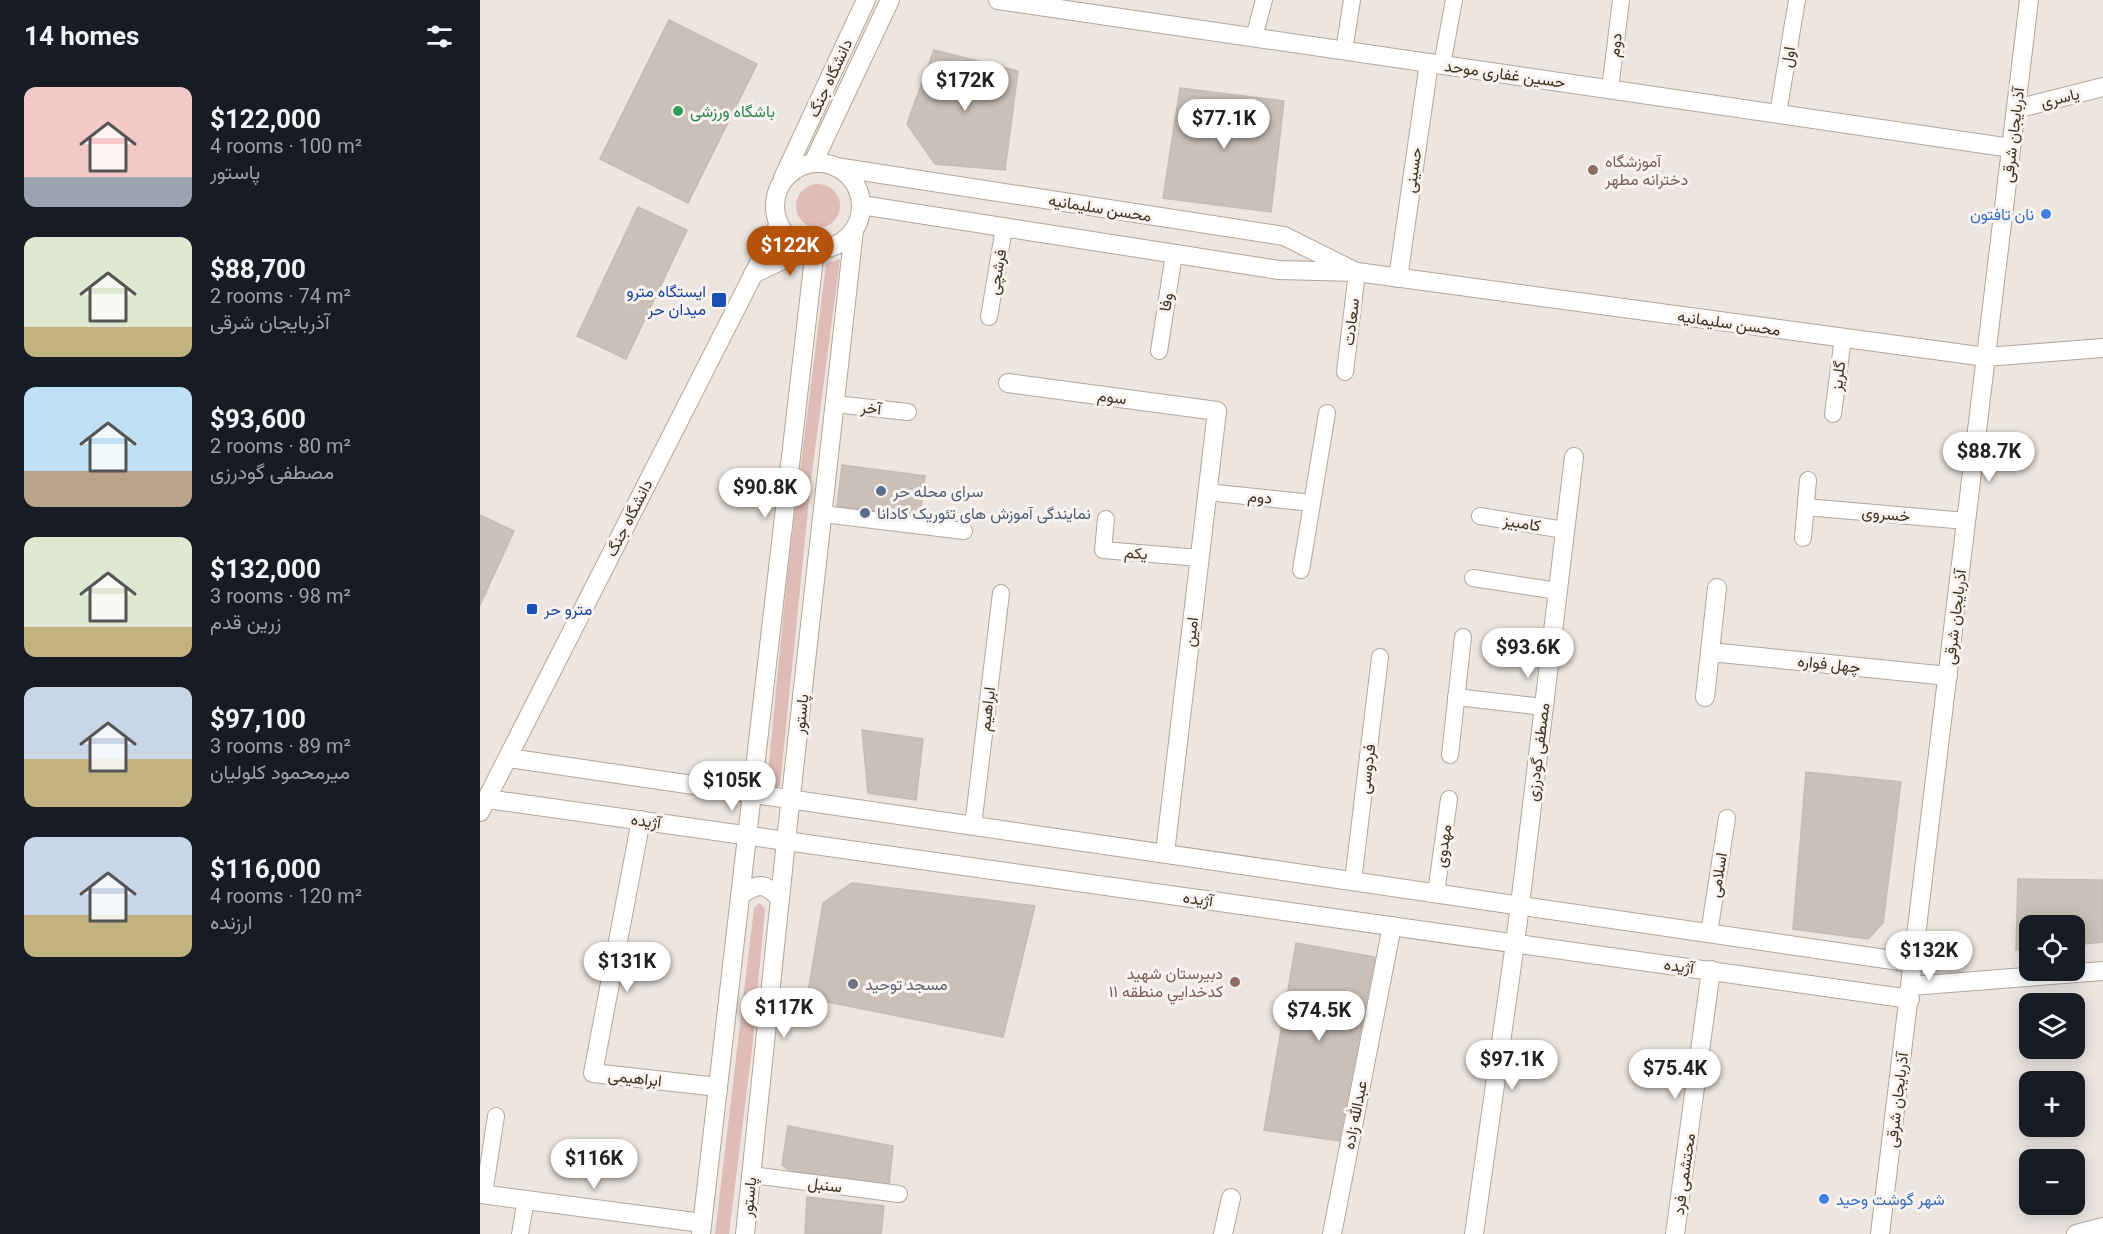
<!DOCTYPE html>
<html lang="en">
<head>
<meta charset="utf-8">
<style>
  body { margin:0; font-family:Roboto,Vazirmatn,sans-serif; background:#20242c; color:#f1f3f6; height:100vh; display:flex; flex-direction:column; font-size:22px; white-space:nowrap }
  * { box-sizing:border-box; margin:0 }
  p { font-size:20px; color:#9ea1a6 }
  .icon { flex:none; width:33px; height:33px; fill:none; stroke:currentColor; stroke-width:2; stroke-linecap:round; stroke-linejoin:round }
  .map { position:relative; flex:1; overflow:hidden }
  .sheet { display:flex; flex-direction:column; background:#171b24; width:480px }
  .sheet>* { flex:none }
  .controls { position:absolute; left:1539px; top:915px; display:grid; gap:12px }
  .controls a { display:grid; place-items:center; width:66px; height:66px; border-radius:12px; background:#171b24; box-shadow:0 3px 15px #0003; font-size:30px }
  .price { position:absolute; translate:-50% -51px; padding:0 14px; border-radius:21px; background:#fff; color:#222; font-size:20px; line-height:39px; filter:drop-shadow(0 2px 3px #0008) }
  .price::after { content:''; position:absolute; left:50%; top:36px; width:18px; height:14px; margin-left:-9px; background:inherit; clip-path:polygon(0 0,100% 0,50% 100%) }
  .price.current { background:#b45309; color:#fff }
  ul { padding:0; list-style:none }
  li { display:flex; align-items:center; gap:18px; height:150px; padding:0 24px }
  li span { display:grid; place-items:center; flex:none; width:168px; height:120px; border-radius:12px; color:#555 }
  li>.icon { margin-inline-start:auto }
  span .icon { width:72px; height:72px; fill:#fffc; stroke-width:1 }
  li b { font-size:26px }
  h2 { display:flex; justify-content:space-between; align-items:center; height:72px; padding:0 24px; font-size:26px }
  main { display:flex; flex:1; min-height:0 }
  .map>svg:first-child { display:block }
  .green { fill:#dfbcb7 }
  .building { fill:#cac0b8; stroke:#c6bbb2; stroke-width:1.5 }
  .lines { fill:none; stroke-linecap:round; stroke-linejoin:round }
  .lane-casing { stroke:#b0a89e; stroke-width:18 }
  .street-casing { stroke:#b0a89e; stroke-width:20 }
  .secondary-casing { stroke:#b2a598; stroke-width:20 }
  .lane { stroke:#fff; stroke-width:16 }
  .street { stroke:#fff; stroke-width:18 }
  .secondary { stroke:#fff; stroke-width:18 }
  .leisure-dot { fill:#2e9e5b; stroke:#f8f3f0; stroke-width:2 }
  .education-dot { fill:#8d6e63; stroke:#f8f3f0; stroke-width:2 }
  .shop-dot { fill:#3f7fe0; stroke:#f8f3f0; stroke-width:2 }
  .transit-dot { fill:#1a4fb4; stroke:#f8f3f0; stroke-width:2 }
  .service-dot { fill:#5c6f8a; stroke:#f8f3f0; stroke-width:2 }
  .worship-dot { fill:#6b7280; stroke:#f8f3f0; stroke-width:2 }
  .labels { text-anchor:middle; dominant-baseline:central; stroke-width:6; stroke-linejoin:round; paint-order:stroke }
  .street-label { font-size:16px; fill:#3d311f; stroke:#f8f3f0 }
  .leisure-label { font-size:16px; fill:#27864d; stroke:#f8f3f0; text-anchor:start }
  .education-label { font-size:16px; fill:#785e54; stroke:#f8f3f0; text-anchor:start }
  .shop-label { font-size:16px; fill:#366cbe; stroke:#f8f3f0; text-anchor:end }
  .transit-label { font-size:16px; fill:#164399; stroke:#f8f3f0; text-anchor:end }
  .service-label { font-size:16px; fill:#4e5e75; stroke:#f8f3f0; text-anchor:start }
  .worship-label { font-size:16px; fill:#5b616d; stroke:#f8f3f0; text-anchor:start }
</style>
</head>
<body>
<main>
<section class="sheet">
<h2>14 homes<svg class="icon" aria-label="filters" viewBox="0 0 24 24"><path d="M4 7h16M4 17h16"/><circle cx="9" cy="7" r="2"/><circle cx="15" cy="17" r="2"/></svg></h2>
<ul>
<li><span style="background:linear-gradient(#f6c9c9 75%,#9aa5b1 0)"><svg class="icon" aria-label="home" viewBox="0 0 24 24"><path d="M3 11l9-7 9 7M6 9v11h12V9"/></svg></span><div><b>$122,000</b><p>4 rooms · 100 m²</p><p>پاستور</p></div></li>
<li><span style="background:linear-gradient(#dfe7d0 75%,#c2b280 0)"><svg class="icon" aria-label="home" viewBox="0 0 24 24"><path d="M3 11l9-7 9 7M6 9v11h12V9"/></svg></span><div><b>$88,700</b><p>2 rooms · 74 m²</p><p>آذربایجان شرقی</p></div></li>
<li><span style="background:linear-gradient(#bfe0f5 70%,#b9a48a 0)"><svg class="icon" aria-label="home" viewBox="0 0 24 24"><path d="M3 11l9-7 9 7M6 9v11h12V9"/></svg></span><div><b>$93,600</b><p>2 rooms · 80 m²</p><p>مصطفی گودرزی</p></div></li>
<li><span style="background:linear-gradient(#dfe7d0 75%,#c2b280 0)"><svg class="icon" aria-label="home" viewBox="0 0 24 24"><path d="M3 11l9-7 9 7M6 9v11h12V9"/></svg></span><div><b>$132,000</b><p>3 rooms · 98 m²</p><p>زرین قدم</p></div></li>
<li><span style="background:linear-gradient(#c9d6e8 60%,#c2b280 0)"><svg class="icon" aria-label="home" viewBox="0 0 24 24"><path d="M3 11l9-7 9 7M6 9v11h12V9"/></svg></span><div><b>$97,100</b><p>3 rooms · 89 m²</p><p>میرمحمود کلولیان</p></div></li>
<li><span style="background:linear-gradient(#c9d6e8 65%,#c2b280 0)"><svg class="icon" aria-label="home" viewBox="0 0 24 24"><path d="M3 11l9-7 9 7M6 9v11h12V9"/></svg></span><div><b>$116,000</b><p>4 rooms · 120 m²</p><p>ارزنده</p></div></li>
</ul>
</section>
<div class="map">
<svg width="1623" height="1234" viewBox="0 0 1623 1234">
  <rect width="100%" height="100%" fill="#ece5e0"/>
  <g class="green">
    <circle cx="338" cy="206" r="22"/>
    <polygon points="360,259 331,480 300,786 292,788 287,783 308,568 346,264"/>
    <polygon points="280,903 285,909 272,1049 249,1234 235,1234 274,908"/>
  </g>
  <g class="building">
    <polygon points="189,20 277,64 208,203 120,159"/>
    <polygon points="454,50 538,71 525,170 455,164 427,124"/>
    <polygon points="700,88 804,101 791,212 683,198"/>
    <polygon points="158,207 207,230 146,359 97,336"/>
    <polygon points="362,465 445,476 440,516 357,506"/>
    <polygon points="0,515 34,531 0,605"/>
    <polygon points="382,730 443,739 436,800 388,793"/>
    <polygon points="1326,772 1421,782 1403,923 1388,939 1313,929"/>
    <polygon points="1538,879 1623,880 1623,942 1594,945 1594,926 1550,926 1550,949 1536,950"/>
    <polygon points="372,883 555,906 523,1037 327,998 343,903"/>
    <polygon points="816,943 895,957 859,1141 784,1130"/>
    <polygon points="308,1126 413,1146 409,1186 312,1172 302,1165"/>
    <polygon points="327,1197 404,1206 401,1234 325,1234"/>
  </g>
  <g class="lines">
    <defs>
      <g id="lane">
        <polyline points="774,37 784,0"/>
        <polyline points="864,51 872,0"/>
        <polyline points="962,65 974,0"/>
        <polyline points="1130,90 1141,0"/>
        <polyline points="1298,114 1317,0"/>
        <polyline points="509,317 524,228"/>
        <polyline points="679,351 694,254"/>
        <polyline points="865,372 877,272"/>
        <polyline points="355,404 428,412"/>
        <polyline points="1353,414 1363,338"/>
        <polyline points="727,492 832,503"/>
        <polyline points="1326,507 1486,521"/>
        <polyline points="343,514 484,531"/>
        <polyline points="1000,516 1084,530"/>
        <polyline points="626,519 623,550 719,558"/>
        <polyline points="1323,538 1328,480"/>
        <polyline points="821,570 847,413"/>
        <polyline points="993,578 1078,591"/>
        <polyline points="976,697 1063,707"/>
        <polyline points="970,755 983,637"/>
        <polyline points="493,826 521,593"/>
        <polyline points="873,881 900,657"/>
        <polyline points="956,893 969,799"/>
        <polyline points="1229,933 1247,818"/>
        <polyline points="272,1175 419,1194"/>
        <polyline points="4,1194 16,1116"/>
        <polyline points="40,1234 46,1199"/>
      </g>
      <g id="street">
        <polyline points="518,0 1531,148"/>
        <polyline points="918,278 949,63"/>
        <polyline points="528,383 737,411 685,853"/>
        <polyline points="1230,652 1468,676"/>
        <polyline points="1225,697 1237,588"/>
        <polyline points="161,820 113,1073 238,1087"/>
        <polyline points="1040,905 1094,457"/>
        <polyline points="1431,986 1623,971"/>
        <polyline points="0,1194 222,1223"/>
        <polyline points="743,1234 751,1198"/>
        <polyline points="852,1234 912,926"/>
        <polyline points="994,1234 1035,943"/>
        <polyline points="1195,1234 1231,970"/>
      </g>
      <g id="secondary">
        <polyline points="1536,109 1623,87"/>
        <polyline points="333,163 410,0"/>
        <circle cx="338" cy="206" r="43"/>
        <polyline points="356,167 804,236 872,270"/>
        <polyline points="303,178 386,0"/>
        <polyline points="381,205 799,270 877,272 1506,357 1623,348"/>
        <polyline points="273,274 328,248"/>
        <polyline points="28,758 1433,963"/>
        <polyline points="7,799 1430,999"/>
        <polyline points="0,812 299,224"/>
        <path d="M260 895C279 883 283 882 300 898"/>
        <polyline points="1035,943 1040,905"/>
        <polyline points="221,1234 335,249"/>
        <polyline points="265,1234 306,841 374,230"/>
        <polyline points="1400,1234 1549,0"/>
        <polyline points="1596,1234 1623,1227"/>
      </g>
    </defs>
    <use href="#lane" class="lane-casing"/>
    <use href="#street" class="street-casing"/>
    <use href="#secondary" class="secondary-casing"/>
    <use href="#lane" class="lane"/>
    <use href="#street" class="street"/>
    <use href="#secondary" class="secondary"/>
  </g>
  <circle class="leisure-dot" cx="198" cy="111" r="6"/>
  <g class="education-dot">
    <circle cx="1113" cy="170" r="6"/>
    <circle cx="755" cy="982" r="6"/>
  </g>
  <g class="shop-dot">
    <circle cx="1566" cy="214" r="6"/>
    <circle cx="1344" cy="1199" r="6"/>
  </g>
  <g class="transit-dot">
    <rect x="231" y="292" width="16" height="16" rx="3"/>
    <rect x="46" y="603" width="12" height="12" rx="3"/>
  </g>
  <g class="service-dot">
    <circle cx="401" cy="491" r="6"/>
    <circle cx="385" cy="513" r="6"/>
  </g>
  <circle class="worship-dot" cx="373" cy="984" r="6"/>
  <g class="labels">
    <g class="street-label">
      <text transform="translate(1135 45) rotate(-83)">دوم</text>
      <text transform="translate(1308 57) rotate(-81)">اول</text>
      <text transform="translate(1025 74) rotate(8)">حسین غفاری موحد</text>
      <text transform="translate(350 78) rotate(-65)">دانشگاه جنگ</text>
      <text transform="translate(1580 98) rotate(-14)">یاسری</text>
      <text transform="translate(1533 135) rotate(-83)">آذربایجان شرقی</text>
      <text transform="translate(933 170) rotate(-82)">حسینی</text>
      <text transform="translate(620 208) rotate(9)">محسن سلیمانیه</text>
      <text transform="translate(517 272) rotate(-80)">فرشچی</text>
      <text transform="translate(686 302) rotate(-81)">وفا</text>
      <text transform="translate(871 322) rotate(-83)">سعادت</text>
      <text transform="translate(1249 323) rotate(8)">محسن سلیمانیه</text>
      <text transform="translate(1358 376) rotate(-83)">گلریز</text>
      <text transform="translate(632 397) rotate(8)">سوم</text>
      <text transform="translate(391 408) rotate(6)">آخر</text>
      <text transform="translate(780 497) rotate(6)">دوم</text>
      <text transform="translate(1406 514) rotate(5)">خسروی</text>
      <text transform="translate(149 518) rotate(-63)">دانشگاه جنگ</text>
      <text transform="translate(1042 523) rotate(9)">کامبیز</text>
      <text transform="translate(656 553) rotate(5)">یکم</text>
      <text transform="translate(1475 617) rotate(-83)">آذربایجان شرقی</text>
      <text transform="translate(711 632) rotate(-83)">امین</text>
      <text transform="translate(1349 664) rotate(6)">چهل فواره</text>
      <text transform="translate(507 709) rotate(-83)">ابراهیم</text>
      <text transform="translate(321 714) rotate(-84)">پاستور</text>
      <text transform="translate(1058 752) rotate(-83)">مصطفی گودرزی</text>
      <text transform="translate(887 769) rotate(-83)">فردوسی</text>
      <text transform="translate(166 821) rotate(8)">آژیده</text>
      <text transform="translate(963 846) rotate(-82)">مهدوی</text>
      <text transform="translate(1238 875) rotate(-81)">اسلامی</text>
      <text transform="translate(718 899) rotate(8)">آژیده</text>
      <text transform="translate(1199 966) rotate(8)">آژیده</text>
      <text transform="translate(155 1078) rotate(6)">ابراهیمی</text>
      <text transform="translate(1417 1100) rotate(-83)">آذربایجان شرقی</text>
      <text transform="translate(875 1115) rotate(-79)">عبدالله زاده</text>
      <text transform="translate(1204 1174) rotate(-82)">محتشمی فرد</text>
      <text transform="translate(345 1185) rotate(7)">سنبل</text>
      <text transform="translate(269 1197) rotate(-84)">پاستور</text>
    </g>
    <g class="leisure-label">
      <text x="210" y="111">باشگاه ورزشی</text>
    </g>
    <g class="education-label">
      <text x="1125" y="161">آموزشگاه<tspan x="1125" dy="18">دخترانه مطهر</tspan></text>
      <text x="743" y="973" text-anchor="end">دبيرستان شهيد<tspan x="743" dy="18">كدخدايي منطقه ١١</tspan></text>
    </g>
    <g class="shop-label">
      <text x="1554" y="214">نان تافتون</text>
      <text x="1356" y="1199" text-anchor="start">شهر گوشت وحید</text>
    </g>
    <g class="transit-label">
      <text x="226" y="291">ایستگاه مترو<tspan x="226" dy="18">میدان حر</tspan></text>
      <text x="64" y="609" text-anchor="start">مترو حر</text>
    </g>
    <g class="service-label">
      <text x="413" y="491">سرای محله حر</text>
      <text x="397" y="513">نمایندگی آموزش های تئوریک کادانا</text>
    </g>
    <g class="worship-label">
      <text x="385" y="984">مسجد توحید</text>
    </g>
  </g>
</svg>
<div class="controls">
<a><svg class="icon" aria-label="locate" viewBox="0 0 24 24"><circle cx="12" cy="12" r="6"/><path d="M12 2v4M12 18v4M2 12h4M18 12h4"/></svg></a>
<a><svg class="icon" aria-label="layers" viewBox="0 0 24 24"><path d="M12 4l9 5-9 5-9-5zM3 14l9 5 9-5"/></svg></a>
<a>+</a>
<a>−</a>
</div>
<b class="price" style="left:485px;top:112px">$172K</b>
<b class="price" style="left:744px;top:150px">$77.1K</b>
<b class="price current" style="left:310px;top:277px">$122K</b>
<b class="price" style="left:1509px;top:483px">$88.7K</b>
<b class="price" style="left:285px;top:519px">$90.8K</b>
<b class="price" style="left:1048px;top:679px">$93.6K</b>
<b class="price" style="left:252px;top:812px">$105K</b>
<b class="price" style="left:1449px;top:982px">$132K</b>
<b class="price" style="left:147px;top:993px">$131K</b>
<b class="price" style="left:304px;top:1039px">$117K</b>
<b class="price" style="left:839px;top:1042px">$74.5K</b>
<b class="price" style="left:1032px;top:1091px">$97.1K</b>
<b class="price" style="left:1195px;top:1100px">$75.4K</b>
<b class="price" style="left:114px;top:1190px">$116K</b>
</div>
</main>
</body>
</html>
